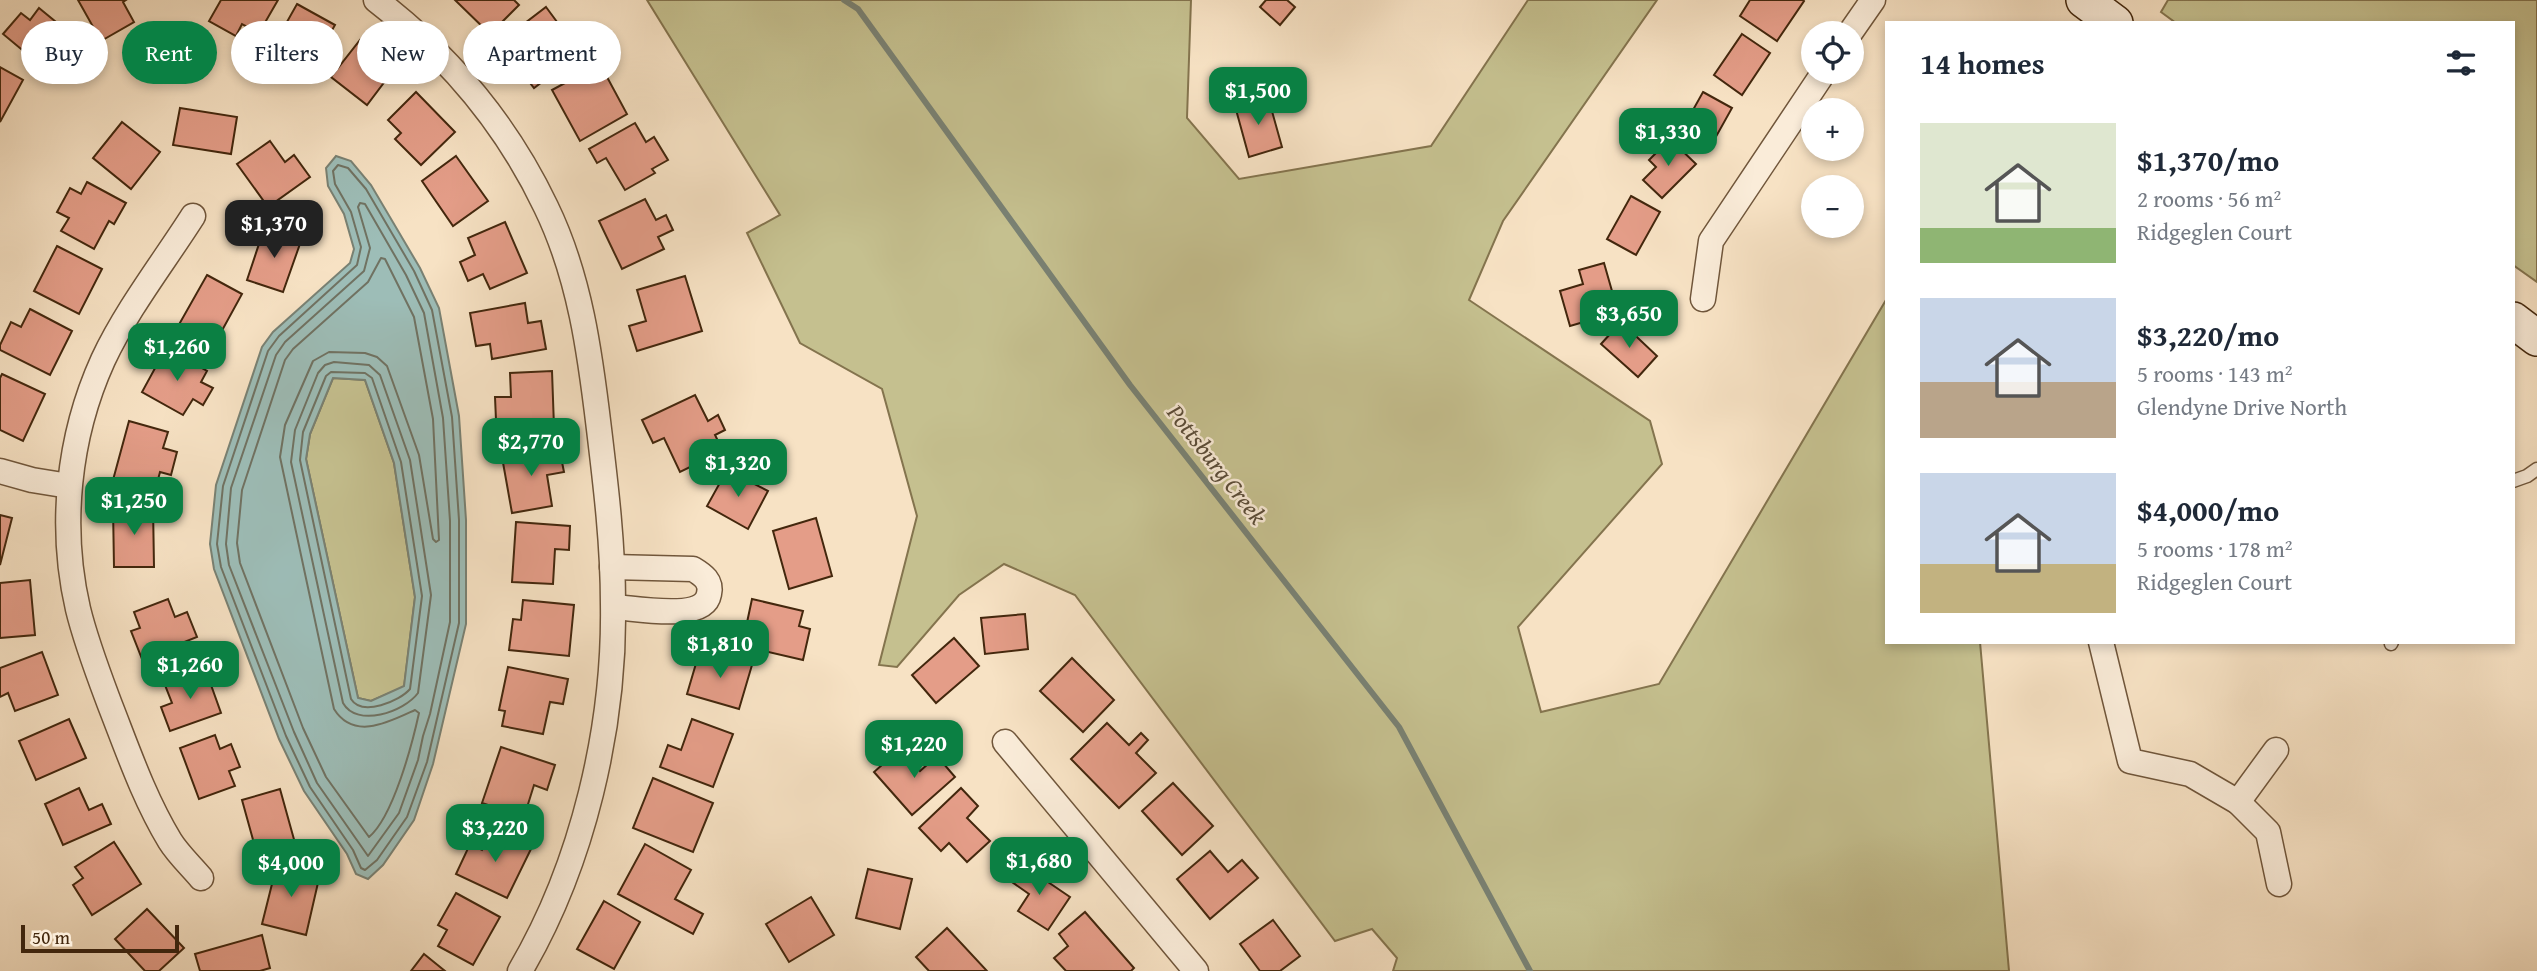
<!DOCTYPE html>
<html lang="en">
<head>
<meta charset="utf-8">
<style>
  body { margin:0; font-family:"Gentium Book Plus",serif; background:#f2f2f3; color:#1f2937; height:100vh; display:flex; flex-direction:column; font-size:26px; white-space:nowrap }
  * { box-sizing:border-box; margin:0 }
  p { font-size:23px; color:#747a83 }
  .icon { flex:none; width:38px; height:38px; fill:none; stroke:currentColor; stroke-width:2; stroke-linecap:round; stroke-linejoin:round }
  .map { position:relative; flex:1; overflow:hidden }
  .panel { position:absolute; left:1885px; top:21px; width:630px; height:623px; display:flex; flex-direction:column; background:#fff; border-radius:0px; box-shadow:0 4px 10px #0003 }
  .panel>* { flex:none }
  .hud { position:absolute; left:21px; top:21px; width:665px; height:63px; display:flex; gap:14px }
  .fabs { position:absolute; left:1801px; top:21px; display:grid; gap:14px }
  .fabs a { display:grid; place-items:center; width:63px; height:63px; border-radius:50%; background:#fff; box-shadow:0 4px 10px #0003; font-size:35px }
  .scale { position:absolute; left:21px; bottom:18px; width:158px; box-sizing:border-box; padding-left:7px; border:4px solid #43270d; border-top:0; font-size:19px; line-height:24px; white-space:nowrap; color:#43270d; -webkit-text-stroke:5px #faecd9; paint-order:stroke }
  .price { position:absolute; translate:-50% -60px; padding:0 16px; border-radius:14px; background:#0b8043; color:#fff; font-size:23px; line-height:46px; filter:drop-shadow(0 2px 4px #0008) }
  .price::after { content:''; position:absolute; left:50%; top:42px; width:21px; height:16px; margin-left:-10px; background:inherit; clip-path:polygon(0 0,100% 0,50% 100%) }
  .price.on { background:#222; color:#fff }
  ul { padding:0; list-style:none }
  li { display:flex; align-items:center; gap:21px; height:175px; padding:0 35px }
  li span { display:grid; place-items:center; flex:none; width:196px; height:140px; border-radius:0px; color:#555 }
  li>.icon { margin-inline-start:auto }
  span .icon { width:84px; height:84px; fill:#fffc; stroke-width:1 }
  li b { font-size:30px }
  h2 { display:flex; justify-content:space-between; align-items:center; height:84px; padding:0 35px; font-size:30px }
  .pill { padding:0 24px; border-radius:32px; background:#fff; box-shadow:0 4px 10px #0003; font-size:24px; line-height:63px }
  .pill.on { background:#0b8043; color:#fff }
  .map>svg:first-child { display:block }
  .green { fill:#c5c08f; stroke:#84744e; stroke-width:2 }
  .water { fill:#9dbdb7; stroke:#798173; stroke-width:2; fill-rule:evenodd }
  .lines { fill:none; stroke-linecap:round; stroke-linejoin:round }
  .shore { stroke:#707262; stroke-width:2 }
  .stream { stroke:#798173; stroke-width:6 }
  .building { fill:#e49d88; stroke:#43270d; stroke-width:2 }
  .lane-casing { stroke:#70563b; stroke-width:15 }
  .street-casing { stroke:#70563b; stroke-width:27 }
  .secondary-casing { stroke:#43270d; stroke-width:38 }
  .lane { stroke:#faecd9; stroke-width:12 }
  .street { stroke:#faecd9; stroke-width:24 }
  .secondary { stroke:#faecd9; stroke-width:35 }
  .labels { text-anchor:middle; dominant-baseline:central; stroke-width:5; stroke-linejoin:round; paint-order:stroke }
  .water-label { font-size:24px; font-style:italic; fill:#5a4c38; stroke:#faecd9 }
</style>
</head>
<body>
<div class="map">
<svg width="2537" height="971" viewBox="0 0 2537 971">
  <rect width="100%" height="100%" fill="#f7e2c4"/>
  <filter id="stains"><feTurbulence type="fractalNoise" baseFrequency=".00286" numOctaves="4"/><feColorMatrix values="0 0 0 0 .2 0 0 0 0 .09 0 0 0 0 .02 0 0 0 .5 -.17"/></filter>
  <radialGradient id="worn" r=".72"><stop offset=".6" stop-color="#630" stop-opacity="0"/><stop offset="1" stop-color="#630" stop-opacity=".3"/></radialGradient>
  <g class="green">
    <polygon points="647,0 1191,0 1187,118 1239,179 1431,146 1528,0 1657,0 1503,221 1469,300 1650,421 1662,464 1518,627 1541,712 1659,684 1886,300 1886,642 1980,642 2009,971 1393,971 1397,958 1372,929 1335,941 1075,595 1004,564 959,595 897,667 879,665 917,516 882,389 800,343 747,233 780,215"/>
    <polygon points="2168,0 2537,0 2537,282 2513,265 2513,23 2176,23 2161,12"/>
    <polygon points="333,378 365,380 394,463 415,597 404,687 371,701 358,698 306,459 310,434"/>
  </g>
  <path class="water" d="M336 156 351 161 371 185 420 268 439 308 459 416 466 520V624L433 764 414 820 383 865 368 879 356 874 347 854 304 791 279 739 214 569 210 544 216 485 262 347 273 332 350 263 354 249 344 214 328 186 326 168ZM333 378 365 380 394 463 415 597 404 686 371 701 358 698 306 459 310 434Z"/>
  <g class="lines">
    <g class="shore">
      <polygon points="338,165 348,168 366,189 414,271 432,310 452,417 459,520 459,623 427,762 407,817 377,860 365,870 361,868 353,850 310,787 286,736 221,567 217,544 223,486 268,351 279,336 357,265 361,247 351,212 335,184 333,171"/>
      <polygon points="360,203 365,204 406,275 424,313 443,418 450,521 450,622 430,714 423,736 418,760 399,813 368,856 317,783 294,732 229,565 226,544 231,488 276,355 285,342 364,271 370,248 358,207"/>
      <path d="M381 258 385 259 414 317 433 419 439 540 436 542 433 539 419 455 387 366 377 357 365 353 329 352 313 361 285 425 280 457 334 709C354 741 389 722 415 710L419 713C412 745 393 817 369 837L326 777 303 728 240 563 237 543 242 490 285 360 293 349 368 282Z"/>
      <path d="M334 362 369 365 380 375 410 460 431 595 418 693C404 712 357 728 343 703L291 462 295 430 318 373 325 365Z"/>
      <path d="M331 372 365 373 372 378 401 462 422 596 410 689C400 701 362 717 351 699L300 460 303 432 326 376Z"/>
    </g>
    <polyline class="stream" points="844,0 858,9 1130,385 1399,727 1530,971"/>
  </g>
  <g class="building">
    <polygon points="78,0 126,0 123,2 134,22 101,41"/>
    <polygon points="221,0 278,0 259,33 242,24 236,36 209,21"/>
    <polygon points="455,0 514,0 519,5 490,34"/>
    <polygon points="1266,0 1287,0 1295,7 1280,25 1260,7"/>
    <polygon points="1750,0 1803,0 1804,1 1777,41 1740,16"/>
    <polygon points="297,4 335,25 308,73 270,52"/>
    <polygon points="546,7 580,53 534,88 518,67 530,58 512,33"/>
    <polygon points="39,8 73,36 59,53 69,61 56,78 3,34 21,13 30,20"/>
    <polygon points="1742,34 1770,53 1742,95 1714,75"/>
    <polygon points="360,40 395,68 367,105 331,77"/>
    <polygon points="600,64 627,114 580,141 552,90"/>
    <polygon points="0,67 23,80 0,122"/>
    <polygon points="416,92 455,132 421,165 395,139 401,133 388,120"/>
    <polygon points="1703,92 1732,108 1708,151 1679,135"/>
    <polygon points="1268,97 1282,147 1249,157 1235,106"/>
    <polygon points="180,108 237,117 231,154 173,145"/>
    <polygon points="122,122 160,152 131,189 93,158"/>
    <polygon points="635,123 646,142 654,137 668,160 652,169 655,173 625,190 606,158 597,163 589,149"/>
    <polygon points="1670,139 1696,164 1662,198 1643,180 1656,167 1649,160"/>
    <polygon points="270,141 285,162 294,155 310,177 268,207 237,164"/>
    <polygon points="456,156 488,201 453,226 422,181"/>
    <polygon points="87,182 126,203 114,224 109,221 94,249 61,231 69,218 57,212 70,188 81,194"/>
    <polygon points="1631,196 1660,212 1636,255 1607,239"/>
    <polygon points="645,199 656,220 666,215 673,230 658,237 664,249 622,269 599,221"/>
    <polygon points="505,222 527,273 490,289 483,274 468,281 460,262 475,255 468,238"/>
    <polygon points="264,229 301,241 283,292 247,280"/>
    <polygon points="57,246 102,269 79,314 34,291"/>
    <polygon points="1604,263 1618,312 1570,326 1560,291 1583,284 1579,270"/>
    <polygon points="207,275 242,294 213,347 177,328"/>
    <polygon points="685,276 702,331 637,351 629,326 646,321 637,290"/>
    <polygon points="525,303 528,323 541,321 546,349 492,359 490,344 476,346 470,313"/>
    <polygon points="30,309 72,331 50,375 0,350 0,345 11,322 21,327"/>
    <polygon points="1621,322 1657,356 1638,377 1601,344"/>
    <polygon points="166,348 207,371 201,382 213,388 203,405 193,399 183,415 142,392"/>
    <polygon points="552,371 554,427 515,428 515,419 496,420 495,397 511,397 510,373"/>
    <polygon points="2,374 45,394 23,441 0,430 0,378"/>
    <polygon points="695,395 708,421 718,415 725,430 715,435 723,451 680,472 664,438 653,443 642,420"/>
    <polygon points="129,421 168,432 163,448 177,452 171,475 160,472 155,491 113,480"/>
    <polygon points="559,447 564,472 547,475 552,506 512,513 502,457"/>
    <polygon points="727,470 768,491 748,529 707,506"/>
    <polygon points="153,506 154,567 114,567 113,507"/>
    <polygon points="0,515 12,518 0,565"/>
    <polygon points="816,518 832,576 789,589 773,531"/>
    <polygon points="516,522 570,526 569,550 555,549 553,584 512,582"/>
    <polygon points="30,580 35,635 0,638 0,583"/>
    <polygon points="168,599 175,617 187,612 197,637 142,659 131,631 140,628 134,612"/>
    <polygon points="752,599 803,611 799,626 810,629 803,660 742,646"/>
    <polygon points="523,600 574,605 569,656 509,650 513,619 521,620"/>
    <polygon points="1025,614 1028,649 985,654 981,618"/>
    <polygon points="954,638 979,666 936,703 912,675"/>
    <polygon points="700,650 752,665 739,709 687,694"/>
    <polygon points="42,652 58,695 15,711 8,693 0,697 0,668"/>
    <polygon points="1072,658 1114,700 1083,732 1040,691"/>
    <polygon points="508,667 568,679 563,704 550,702 543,734 502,726 505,711 499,710"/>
    <polygon points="206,671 221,713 170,731 161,707 172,703 165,685"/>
    <polygon points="69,719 86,758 36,780 19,741"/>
    <polygon points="692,719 733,734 713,787 660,767 668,745 681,750"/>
    <polygon points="1107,723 1129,745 1141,733 1148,740 1136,753 1156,773 1119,808 1071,759"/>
    <polygon points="215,735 220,749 231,744 240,767 229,771 235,786 199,799 180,748"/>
    <polygon points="501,747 555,765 547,790 534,785 524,817 482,803"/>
    <polygon points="901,748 920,771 937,756 955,777 912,815 874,772"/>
    <polygon points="653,778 713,803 693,852 633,828"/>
    <polygon points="1173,783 1213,826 1182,855 1142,811"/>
    <polygon points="79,788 89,810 102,804 111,824 63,845 45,804"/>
    <polygon points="961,788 978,806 967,818 990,841 967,862 949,843 941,851 919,828"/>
    <polygon points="280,789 295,843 257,854 242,800"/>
    <polygon points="491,830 531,849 507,898 456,874 470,844 482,850"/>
    <polygon points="114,842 141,884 92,915 73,885 83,878 75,867"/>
    <polygon points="645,844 691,870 675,899 703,914 693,934 618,894"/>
    <polygon points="1210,851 1228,872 1242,860 1258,878 1210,919 1177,879"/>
    <polygon points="1020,863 1070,897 1048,930 1018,911 1029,894 1009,880"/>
    <polygon points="277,864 320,874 306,935 262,924"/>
    <polygon points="868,869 912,879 900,929 856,918"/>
    <polygon points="456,893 500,917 473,965 438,946 447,930 438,925"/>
    <polygon points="811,897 834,935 789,962 766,924"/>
    <polygon points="604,901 640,922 614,969 577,949"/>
    <polygon points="147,909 184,948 159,971 145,971 115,939"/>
    <polygon points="1085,912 1134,968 1131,971 1066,971 1054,958 1068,946 1059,934"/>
    <polygon points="1273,920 1300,956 1280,971 1260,971 1240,944"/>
    <polygon points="947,928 987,971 929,971 916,957"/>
    <polygon points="262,935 270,968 260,971 200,971 195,954"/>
    <polygon points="424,954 445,971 411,971"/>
  </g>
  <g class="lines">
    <defs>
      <g id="lane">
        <polyline points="2513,481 2527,476 2537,469"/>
        <polyline points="2391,644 2392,642"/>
      </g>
      <g id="street">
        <path d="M376 0C448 55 507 125 546 207 580 277 590 353 599 429 606 487 613 545 613 604 615 727 583 864 520 971"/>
        <polyline points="1850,33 1873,0"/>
        <path d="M193 216C163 263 127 309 103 360 68 437 59 527 78 609 86 642 98 673 110 705 128 751 144 798 170 841 178 854 191 866 201 878"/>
        <polyline points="1703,299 1711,241 1824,72"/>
        <polyline points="0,471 32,480 69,486"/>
        <path d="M612 567 693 569C703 575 712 581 709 594 704 622 635 608 614 607"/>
        <polyline points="2101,642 2130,761 2190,774 2238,802 2268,832 2279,884"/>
        <polyline points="1005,742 1196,971"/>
        <polyline points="2238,802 2276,750"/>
      </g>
      <g id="secondary">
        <polyline points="2084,0 2115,23"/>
        <polyline points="2513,320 2537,338"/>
      </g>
    </defs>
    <use href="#lane" class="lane-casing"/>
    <use href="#street" class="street-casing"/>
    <use href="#secondary" class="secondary-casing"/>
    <use href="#lane" class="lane"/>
    <use href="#street" class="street"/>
    <use href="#secondary" class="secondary"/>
  </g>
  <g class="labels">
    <g class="water-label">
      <text transform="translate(1217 464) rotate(52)">Pottsburg Creek</text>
    </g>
  </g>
  <rect width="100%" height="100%" filter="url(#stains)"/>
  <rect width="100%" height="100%" fill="url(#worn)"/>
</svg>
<div class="fabs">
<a><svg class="icon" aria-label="locate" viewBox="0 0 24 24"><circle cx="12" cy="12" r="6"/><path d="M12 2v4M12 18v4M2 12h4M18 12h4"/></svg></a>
<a>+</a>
<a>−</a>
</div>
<div class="scale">50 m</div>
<b class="price" style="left:1258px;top:127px">$1,500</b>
<b class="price" style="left:1668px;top:168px">$1,330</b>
<b class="price on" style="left:274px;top:260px">$1,370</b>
<b class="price" style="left:1629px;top:350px">$3,650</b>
<b class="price" style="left:177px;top:383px">$1,260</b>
<b class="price" style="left:531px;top:478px">$2,770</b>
<b class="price" style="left:738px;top:499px">$1,320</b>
<b class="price" style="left:134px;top:537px">$1,250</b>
<b class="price" style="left:720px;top:680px">$1,810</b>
<b class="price" style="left:190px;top:701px">$1,260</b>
<b class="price" style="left:914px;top:780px">$1,220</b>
<b class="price" style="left:495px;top:864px">$3,220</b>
<b class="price" style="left:1039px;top:897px">$1,680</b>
<b class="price" style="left:291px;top:899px">$4,000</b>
<div class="hud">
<a class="pill">Buy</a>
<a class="pill on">Rent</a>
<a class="pill">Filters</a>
<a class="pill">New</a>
<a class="pill">Apartment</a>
</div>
<section class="panel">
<h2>14 homes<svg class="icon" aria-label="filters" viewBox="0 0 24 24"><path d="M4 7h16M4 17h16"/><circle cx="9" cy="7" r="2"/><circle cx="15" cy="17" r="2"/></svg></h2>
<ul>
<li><span style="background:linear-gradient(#dfe7d0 75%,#8fb573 0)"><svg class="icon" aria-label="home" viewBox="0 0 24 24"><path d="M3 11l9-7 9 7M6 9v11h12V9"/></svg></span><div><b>$1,370/mo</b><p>2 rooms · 56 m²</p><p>Ridgeglen Court</p></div></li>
<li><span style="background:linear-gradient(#c9d6e8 60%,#b9a48a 0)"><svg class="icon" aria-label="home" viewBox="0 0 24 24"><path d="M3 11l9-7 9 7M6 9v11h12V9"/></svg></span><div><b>$3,220/mo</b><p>5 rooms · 143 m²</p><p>Glendyne Drive North</p></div></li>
<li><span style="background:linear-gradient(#c9d6e8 65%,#c2b280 0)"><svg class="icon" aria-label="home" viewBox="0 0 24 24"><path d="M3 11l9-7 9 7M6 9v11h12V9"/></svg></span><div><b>$4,000/mo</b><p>5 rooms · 178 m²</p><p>Ridgeglen Court</p></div></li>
</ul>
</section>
</div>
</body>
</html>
